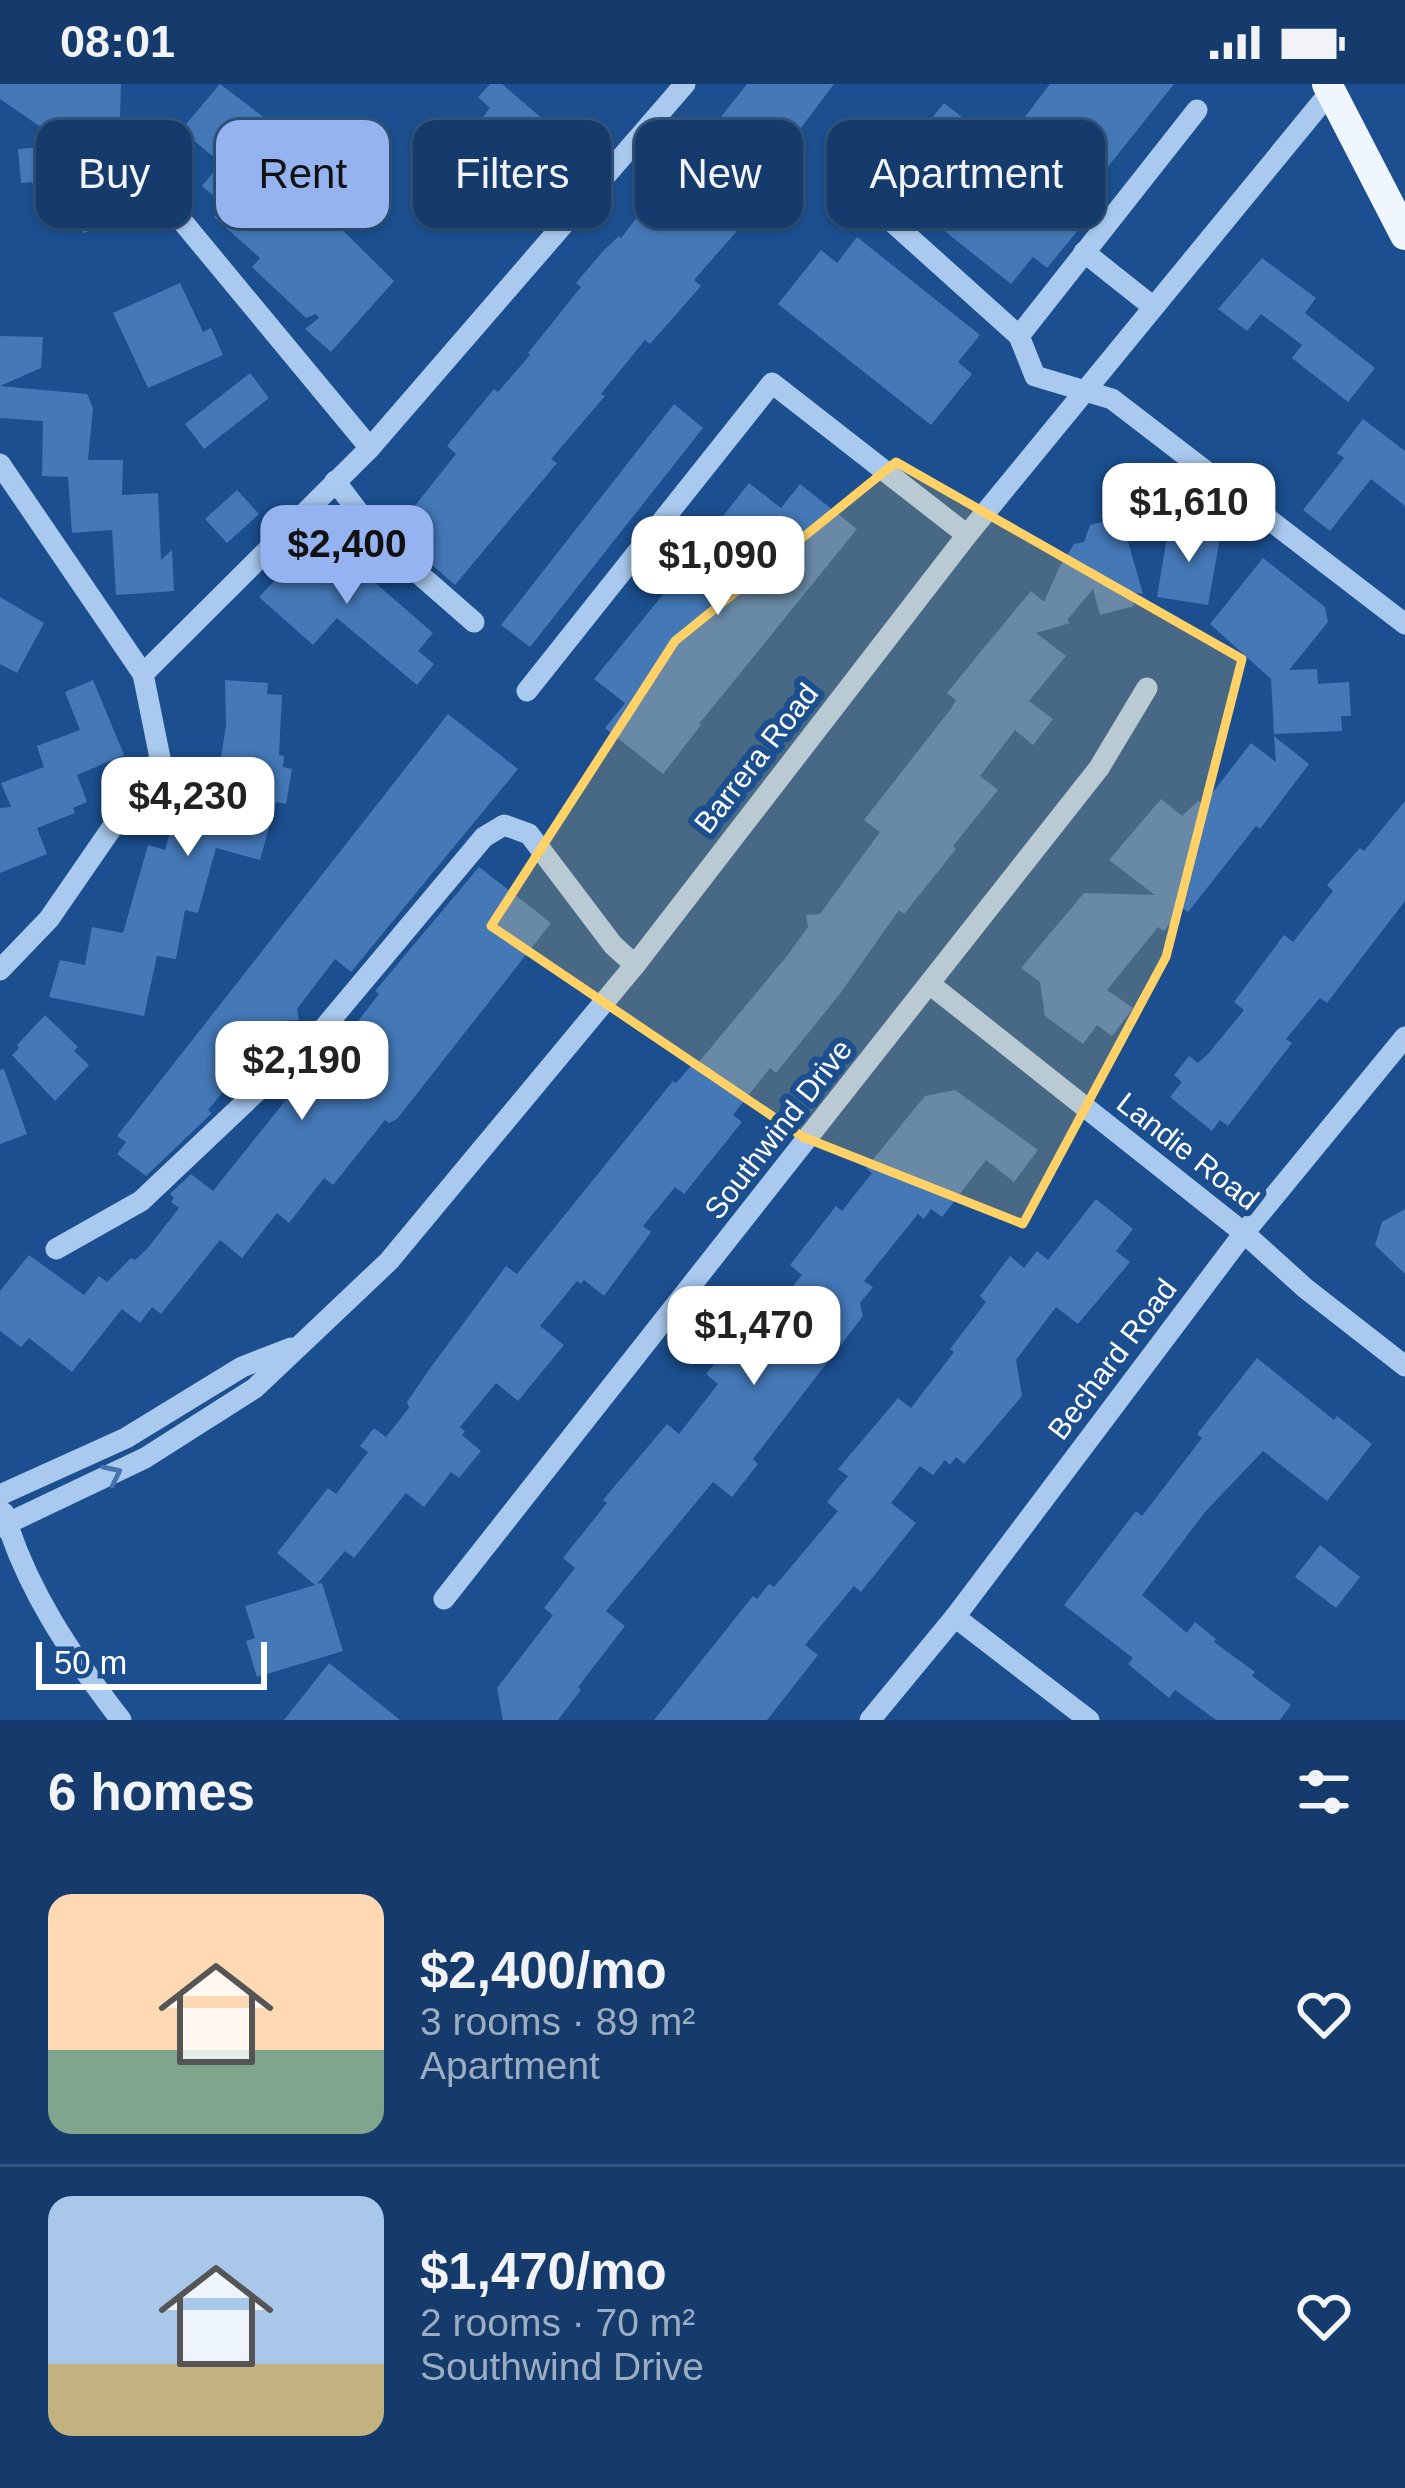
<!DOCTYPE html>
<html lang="en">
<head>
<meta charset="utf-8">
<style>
  body { margin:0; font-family:Helvetica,sans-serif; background:#1d4271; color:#f1f3f6; height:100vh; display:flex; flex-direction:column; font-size:45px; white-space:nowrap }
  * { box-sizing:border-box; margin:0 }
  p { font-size:39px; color:#9dadc1 }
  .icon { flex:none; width:66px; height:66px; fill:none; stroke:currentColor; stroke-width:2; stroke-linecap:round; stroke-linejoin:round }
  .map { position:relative; height:1636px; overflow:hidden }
  .details { display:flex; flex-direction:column; background:#143b6b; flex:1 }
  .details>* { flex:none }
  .guide { position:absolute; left:36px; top:36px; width:1335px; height:108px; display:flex; gap:24px }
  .scale { position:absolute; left:36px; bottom:30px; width:231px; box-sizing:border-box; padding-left:12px; border:6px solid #fff; border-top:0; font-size:33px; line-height:42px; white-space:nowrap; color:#fff; -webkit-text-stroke:9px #1b4f8f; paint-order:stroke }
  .price { position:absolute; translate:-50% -102px; padding:0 27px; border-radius:24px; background:#fff; color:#222; font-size:39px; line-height:78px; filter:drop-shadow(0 3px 6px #0008) }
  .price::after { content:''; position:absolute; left:50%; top:72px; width:36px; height:27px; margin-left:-18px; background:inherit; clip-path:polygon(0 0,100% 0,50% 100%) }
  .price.current { background:#95b2f1; color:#111 }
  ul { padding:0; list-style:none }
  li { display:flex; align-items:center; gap:36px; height:300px; padding:0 48px }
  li+li { border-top:3px solid #33557e }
  li span { display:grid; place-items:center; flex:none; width:336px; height:240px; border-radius:24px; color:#555 }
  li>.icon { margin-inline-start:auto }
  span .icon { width:144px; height:144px; fill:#fffc; stroke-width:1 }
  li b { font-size:51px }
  h2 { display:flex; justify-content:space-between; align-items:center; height:144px; padding:0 48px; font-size:51px }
  .pill { padding:0 42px; border-radius:24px; background:#143b6b; box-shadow:0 3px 9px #0004,0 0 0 3px #33557e; font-size:42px; line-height:108px }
  .pill.current { background:#95b2f1; color:#111 }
  .status { display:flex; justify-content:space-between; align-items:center; height:84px; padding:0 60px; background:#143b6b; direction:ltr }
  .status svg { height:33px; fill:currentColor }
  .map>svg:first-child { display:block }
  .building { fill:#4478b7 }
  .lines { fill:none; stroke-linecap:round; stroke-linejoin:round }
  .minor { stroke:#a9c9ee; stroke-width:21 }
  .major { stroke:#f0f6ff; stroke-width:30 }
  .oneway { stroke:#4674ac }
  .marked { fill:#ffd166; fill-opacity:0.2; stroke:#ffd166; stroke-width:9; stroke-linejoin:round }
  .labels { text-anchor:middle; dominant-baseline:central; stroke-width:12; stroke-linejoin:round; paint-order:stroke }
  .street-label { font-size:30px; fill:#fff; stroke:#1b4f8f }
</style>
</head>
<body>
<div class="status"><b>08:01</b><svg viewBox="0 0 49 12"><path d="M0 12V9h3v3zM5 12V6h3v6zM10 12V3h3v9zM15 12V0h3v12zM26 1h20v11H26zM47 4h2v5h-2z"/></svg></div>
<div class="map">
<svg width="1405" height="1636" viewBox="0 0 1405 1636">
  <rect width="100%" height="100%" fill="#1b4f8f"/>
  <g class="building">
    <polygon points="0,0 121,0 120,36 97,36 105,111 130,105 138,134 83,149 80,136 51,143 32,98 21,99 18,65 67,61 0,15"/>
    <polygon points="220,0 274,41 268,49 306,82 293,97 394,197 331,268 305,245 319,234 316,230 306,234 252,183 260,174 214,133 225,121 202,102 221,79 181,46"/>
    <polygon points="490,0 502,0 551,42 545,49 563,65 541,91 479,38 490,24 478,13"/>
    <polygon points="747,0 834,0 782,69 790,75 768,104 772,107 694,196 701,202 650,260 645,256 601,310 605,312 551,375 557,379 455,501 394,448 456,370 447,362 494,305 498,308 530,271 528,269 581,203 576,199 603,167 619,152 621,154 662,101 657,97 698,47 705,53"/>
    <polygon points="1050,0 1174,0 1107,84 1078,62 1002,66 1088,134 1047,184 1033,173 1011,200 888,102 909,75 903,70 944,19 1001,64"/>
    <polygon points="857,153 980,251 958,278 972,290 931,341 778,220 821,166 837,179"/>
    <polygon points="1262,174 1316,214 1305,229 1375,284 1348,318 1292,274 1302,261 1261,230 1247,247 1218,225"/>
    <polygon points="180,199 203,248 211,244 223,271 148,304 113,229"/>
    <polygon points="0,252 43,253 41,284 0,302"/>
    <polygon points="250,289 269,314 204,365 185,340"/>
    <polygon points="0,302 87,310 93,324 88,376 123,376 122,411 158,409 161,476 172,466 174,507 116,511 112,446 72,449 68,393 42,392 43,337 0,334"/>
    <polygon points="674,320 703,344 530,563 501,541"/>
    <polygon points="1363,335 1405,367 1405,422 1371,395 1330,447 1303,426 1344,374 1337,369"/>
    <polygon points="749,399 781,424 800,400 857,445 699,640 701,641 663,690 605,644 625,619 594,595 714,448 712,446"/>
    <polygon points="237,406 259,430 227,459 205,435"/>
    <polygon points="1121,433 1143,510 1130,508 1134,522 1100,531 1093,505 1067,536 1070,539 1036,549 1066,572 1029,617 1053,635 1033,661 1015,646 980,692 998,706 953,762 956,765 904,830 899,826 839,911 776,989 770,984 733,1031 742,1038 684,1110 675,1103 643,1142 651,1148 604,1212 584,1196 581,1200 577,1197 540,1242 564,1261 518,1317 496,1299 460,1343 465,1347 462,1351 481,1367 459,1394 451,1388 424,1423 406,1409 354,1474 345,1467 317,1500 322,1499 343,1567 257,1593 246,1557 255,1554 245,1522 315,1501 277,1469 328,1404 336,1410 368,1368 360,1362 374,1344 386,1353 409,1324 407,1318 431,1283 506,1182 517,1190 673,997 676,999 696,976 699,978 787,872 808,843 806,831 820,830 880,748 864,736 950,626 956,616 947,609 982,566 1031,507 1044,518 1059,484 1074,460 1084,458 1090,441"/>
    <polygon points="1169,441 1221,449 1208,521 1157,513"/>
    <polygon points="319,450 433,549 418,567 434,580 417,601 337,534 313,561 259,513"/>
    <polygon points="1263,474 1325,523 1328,538 1289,586 1317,585 1318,600 1349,598 1351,632 1341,632 1342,647 1274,650 1271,595 1210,540"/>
    <polygon points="0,513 44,539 17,589 0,580"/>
    <polygon points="93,596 124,671 77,691 87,718 73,724 75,729 37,744 47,770 0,789 0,724 11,723 1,699 44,683 37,662 80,646 65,608"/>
    <polygon points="225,596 268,599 267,610 282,611 279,671 284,672 283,683 292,685 286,720 276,718 260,776 216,764 198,829 185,826 176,875 157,872 144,932 49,913 60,876 85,881 92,843 123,849 148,761 165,766 178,719 212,728 226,642"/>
    <polygon points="448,630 518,685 351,888 335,875 297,925 299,936 282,937 208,1026 212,1029 146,1092 117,1070 126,1058 117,1052"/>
    <polygon points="1274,652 1309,680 1260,745 1256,742 1188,828 1182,824 1164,847 1158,843 1107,906 1133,924 1112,952 1097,941 1083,960 1045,932 1040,898 1021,884 1084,809 1155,811 1109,776 1161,715 1182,732 1198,717 1203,721 1251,659 1276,678"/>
    <polygon points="1405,717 1405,817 1327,919 1320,914 1286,955 1292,959 1228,1042 1220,1036 1212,1047 1170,1013 1182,998 1174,991 1189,972 1198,979 1208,970 1244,926 1234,918 1284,851 1293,858 1333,807 1327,801 1360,764 1364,767"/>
    <polygon points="479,783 551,839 397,1035 389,1039 385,1036 333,1101 324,1094 289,1139 277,1129 242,1174 220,1156 161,1230 152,1223 140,1239 122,1225 72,1288 29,1254 21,1263 0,1247 0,1207 29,1171 84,1211 99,1192 107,1198 131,1174 135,1176 147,1165 179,1124 171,1118 174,1114 170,1110 191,1090 213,1107 302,996 345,947 348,950 379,910 375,907"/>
    <polygon points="45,931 78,963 74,967 89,981 55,1017 12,971 19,964 17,961"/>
    <polygon points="4,985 27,1050 0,1060 0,986"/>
    <polygon points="955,1006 1038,1066 1014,1098 986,1076 942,1133 931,1125 924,1135 918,1130 864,1197 873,1203 860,1219 863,1232 753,1375 758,1380 732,1413 713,1398 606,1527 625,1542 578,1603 581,1606 558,1636 503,1636 497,1604 553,1531 544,1524 575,1484 563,1474 607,1419 603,1416 667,1340 679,1350 718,1300 706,1290 755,1231 764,1237 802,1191 790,1181 836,1122 842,1127 872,1089 866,1084 925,1012"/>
    <polygon points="1096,1115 1133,1145 1116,1167 1130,1178 1078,1240 1056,1223 1016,1276 1022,1312 964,1380 956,1373 950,1381 945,1376 933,1391 920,1382 891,1419 916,1439 861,1508 854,1502 805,1561 818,1571 767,1636 654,1636 753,1512 757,1515 769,1500 774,1503 838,1427 827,1418 848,1392 838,1385 898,1314 911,1324 954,1268 950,1265 986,1218 980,1212 1010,1172 1024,1184 1037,1167 1048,1176"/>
    <polygon points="1405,1125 1405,1190 1375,1161 1382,1138"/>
    <polygon points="1257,1274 1334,1336 1337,1332 1372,1360 1327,1417 1263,1367 1205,1428 1142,1511 1187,1549 1195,1538 1216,1555 1214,1558 1255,1588 1252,1592 1291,1621 1280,1636 1216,1636 1175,1606 1169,1614 1128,1580 1133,1574 1064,1521 1136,1427 1142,1432 1202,1354 1197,1350"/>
    <polygon points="1320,1461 1360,1493 1336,1524 1295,1493"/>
    <polygon points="329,1579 400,1636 284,1636"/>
  </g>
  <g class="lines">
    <g class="minor">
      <polyline points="156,53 182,137 370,364"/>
      <polyline points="880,127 1019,252 1035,292 1112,315 1405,540"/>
      <polyline points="1084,168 1152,222"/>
      <polyline points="1019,252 1197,26"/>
      <polyline points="0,380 143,590 160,674 49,835 0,886"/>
      <polyline points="335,397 379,455 474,538"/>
      <polyline points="143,590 370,364 685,0"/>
      <polyline points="527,607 772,299 967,451"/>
      <polyline points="931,901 1244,1149 1305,1204 1405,1282"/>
      <polyline points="56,1165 141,1117 324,944 484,753 504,741 529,750 613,861 635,881"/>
      <polyline points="0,1411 126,1354 242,1283 291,1264"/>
      <path d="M4 1429C27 1507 72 1572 121 1636"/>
      <polyline points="0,1443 145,1374 255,1304 389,1177 635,881 967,451 1331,7"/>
      <polyline points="444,1515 1099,684 1147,604"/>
      <polyline points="955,1533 1089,1636"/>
      <polyline points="870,1636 955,1533 1244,1149 1405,953"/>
    </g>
    <polyline class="major" points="1327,0 1405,151"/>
  </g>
  <defs><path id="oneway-chevron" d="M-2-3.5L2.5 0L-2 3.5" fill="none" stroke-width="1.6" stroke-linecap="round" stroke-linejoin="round" transform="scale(3)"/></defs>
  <use class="oneway" href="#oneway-chevron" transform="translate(113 1390) rotate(-26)"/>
  <path class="marked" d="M896 378 1242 575 1166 873 1023 1140 803 1053 491 842 675 557Z"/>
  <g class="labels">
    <g class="street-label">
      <text transform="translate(756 674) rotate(-52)">Barrera Road</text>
      <text transform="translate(778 1045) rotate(-52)">Southwind Drive</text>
      <text transform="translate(1188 1067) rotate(38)">Landie Road</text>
      <text transform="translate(1112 1275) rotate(-53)">Bechard Road</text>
    </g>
  </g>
</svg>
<div class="scale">50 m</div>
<b class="price" style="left:1189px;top:481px">$1,610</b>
<b class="price current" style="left:347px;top:523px">$2,400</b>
<b class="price" style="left:718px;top:534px">$1,090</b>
<b class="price" style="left:188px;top:775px">$4,230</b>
<b class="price" style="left:302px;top:1039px">$2,190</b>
<b class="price" style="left:754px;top:1304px">$1,470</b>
<div class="guide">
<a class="pill">Buy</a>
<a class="pill current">Rent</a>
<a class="pill">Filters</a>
<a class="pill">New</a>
<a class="pill">Apartment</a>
</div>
</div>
<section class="details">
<h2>6 homes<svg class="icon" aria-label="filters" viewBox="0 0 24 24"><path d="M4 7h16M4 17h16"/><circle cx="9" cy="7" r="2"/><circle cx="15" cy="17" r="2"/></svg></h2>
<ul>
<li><span style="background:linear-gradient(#ffd9b3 65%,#7fa58c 0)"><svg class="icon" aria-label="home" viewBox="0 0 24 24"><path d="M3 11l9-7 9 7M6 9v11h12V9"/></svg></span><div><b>$2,400/mo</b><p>3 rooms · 89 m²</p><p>Apartment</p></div><svg class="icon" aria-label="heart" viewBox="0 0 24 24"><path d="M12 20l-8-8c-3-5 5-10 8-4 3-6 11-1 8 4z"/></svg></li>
<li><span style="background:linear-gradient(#a9c7e8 70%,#c2b280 0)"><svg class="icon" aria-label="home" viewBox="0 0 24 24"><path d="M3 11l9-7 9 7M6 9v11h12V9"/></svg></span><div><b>$1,470/mo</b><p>2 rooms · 70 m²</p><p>Southwind Drive</p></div><svg class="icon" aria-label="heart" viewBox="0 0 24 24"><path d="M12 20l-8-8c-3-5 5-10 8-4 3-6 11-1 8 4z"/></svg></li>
</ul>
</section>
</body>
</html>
